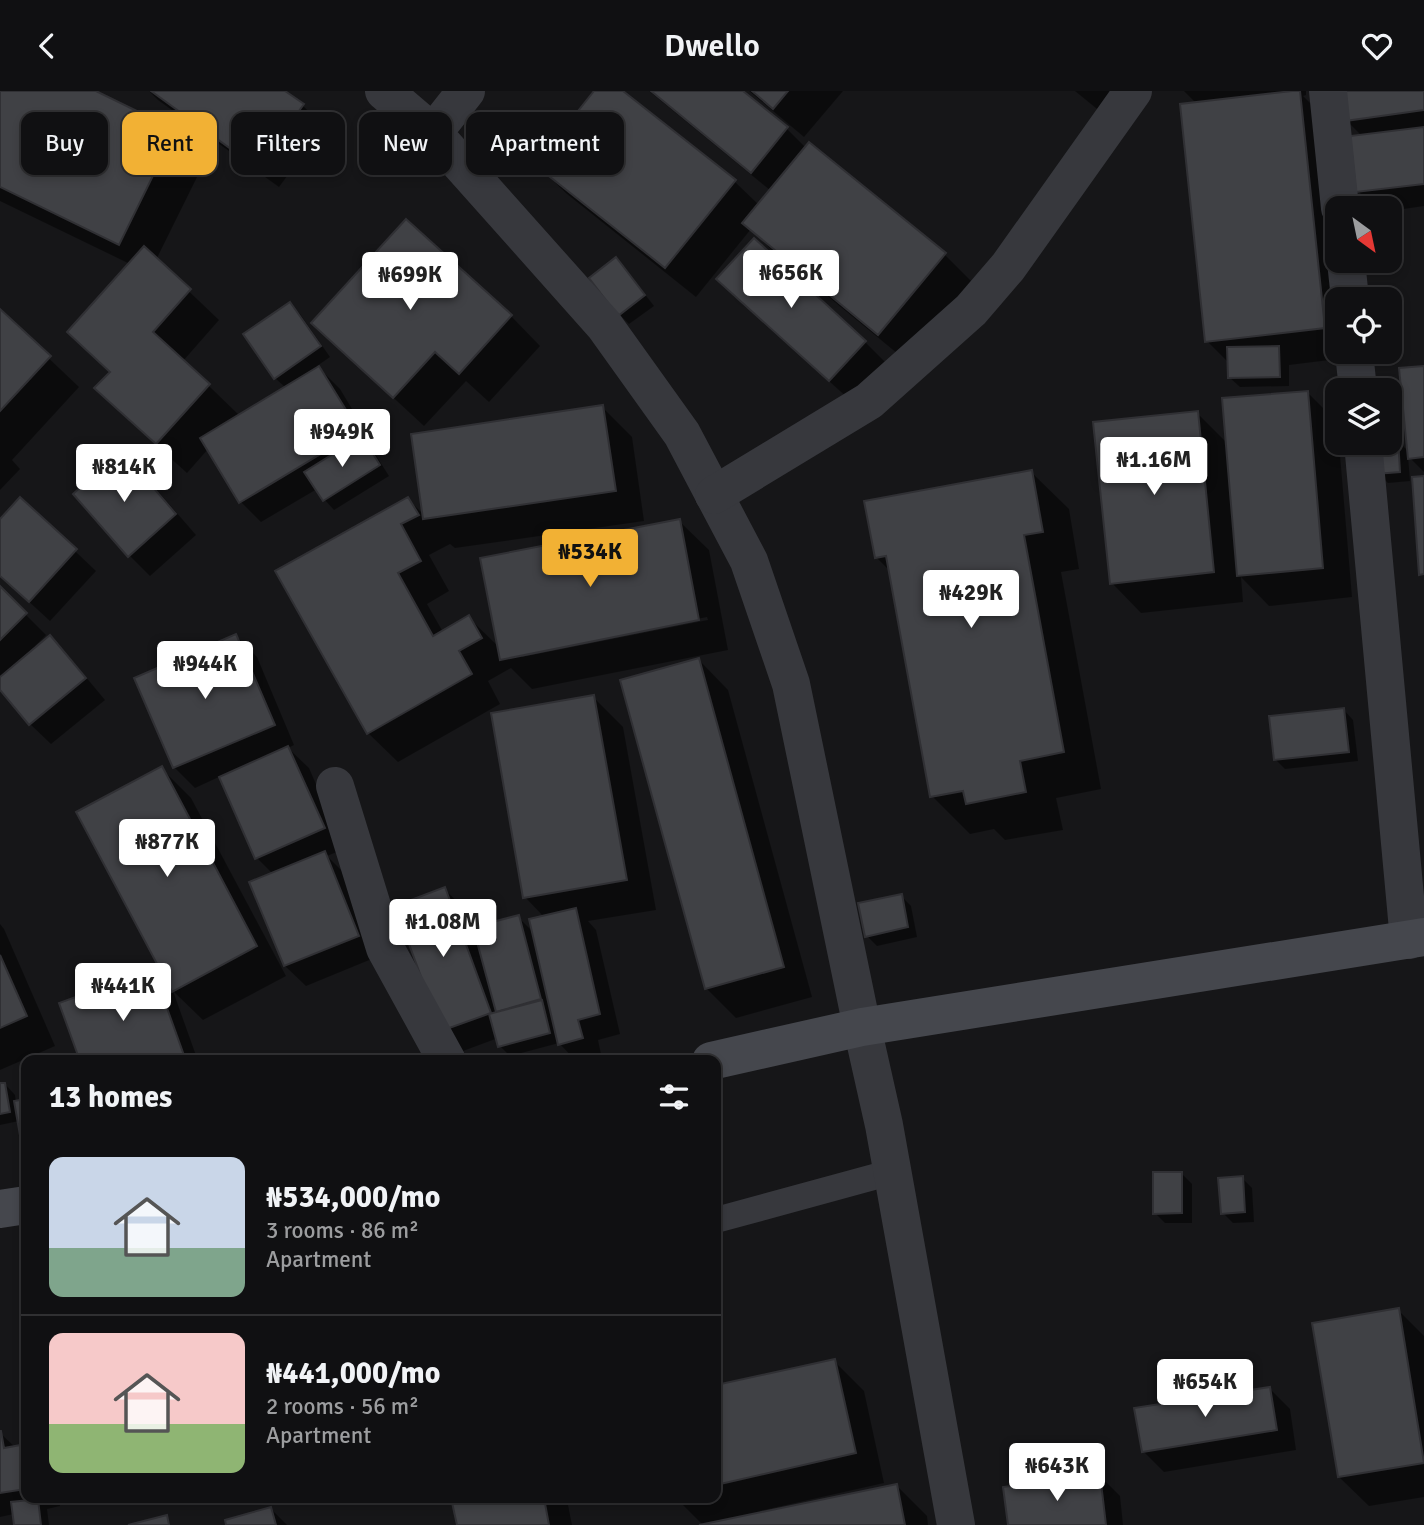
<!DOCTYPE html>
<html lang="en">
<head>
<meta charset="utf-8">
<style>
  body { margin:0; font-family:Signika,sans-serif; background:#1e1e20; color:#f1f3f6; height:100vh; display:flex; flex-direction:column; font-size:26px; white-space:nowrap }
  * { box-sizing:border-box; margin:0 }
  p { font-size:23px; color:#9c9d9f }
  .icon { flex:none; width:38px; height:38px; fill:none; stroke:currentColor; stroke-width:2; stroke-linecap:round; stroke-linejoin:round }
  .map { position:relative; flex:1; overflow:hidden }
  .drawer { position:absolute; left:21px; top:964px; width:700px; height:448px; display:flex; flex-direction:column; background:#101012; border-radius:14px; box-shadow:0 4px 10px #0003,0 0 0 2px #303032 }
  .drawer>* { flex:none }
  .guide { position:absolute; left:21px; top:21px; width:700px; height:63px; display:flex; gap:14px }
  .needle { width:46px; rotate:147deg }
  .controls { position:absolute; left:1325px; top:105px; display:grid; gap:14px }
  .controls a { display:grid; place-items:center; width:77px; height:77px; border-radius:14px; background:#101012; box-shadow:0 4px 10px #0003,0 0 0 2px #303032; font-size:35px }
  .price { position:absolute; translate:-50% -60px; padding:0 16px; border-radius:7px; background:#fff; color:#222; font-size:23px; line-height:46px; filter:drop-shadow(0 2px 4px #0008) }
  .price::after { content:''; position:absolute; left:50%; top:42px; width:21px; height:16px; margin-left:-10px; background:inherit; clip-path:polygon(0 0,100% 0,50% 100%) }
  .price.current { background:#f2b134; color:#111 }
  ul { padding:0; list-style:none }
  li { display:flex; align-items:center; gap:21px; height:175px; padding:0 28px }
  li+li { border-top:2px solid #303032 }
  li span { display:grid; place-items:center; flex:none; width:196px; height:140px; border-radius:14px; color:#555 }
  li>.icon { margin-inline-start:auto }
  span .icon { width:84px; height:84px; fill:#fffc; stroke-width:1 }
  li b { font-size:30px }
  h2 { display:flex; justify-content:space-between; align-items:center; height:84px; padding:0 28px; font-size:30px }
  .chip { padding:0 24px; border-radius:14px; background:#101012; box-shadow:0 4px 10px #0003,0 0 0 2px #303032; font-size:24px; line-height:63px }
  .chip.current { background:#f2b134; color:#111 }
  header { display:flex; justify-content:space-between; align-items:center; height:91px; padding:0 28px; background:#101012; font-size:32px; font-weight:600 }
  .map>svg:first-child { display:block }
  .shadow { fill:#0007; fill-rule:evenodd }
  .building { fill:#404145; stroke:#303034; stroke-width:2 }
  .lines { fill:none; stroke-linecap:round; stroke-linejoin:round }
  .lane { stroke:#37383d; stroke-width:26 }
  .street { stroke:#37383d; stroke-width:38 }
  .secondary { stroke:#45474d; stroke-width:38 }
</style>
</head>
<body>
<header><svg class="icon" aria-label="back" viewBox="0 0 24 24"><path d="M15 5l-7 7 7 7"/></svg>Dwello<svg class="icon" aria-label="heart" viewBox="0 0 24 24"><path d="M12 20l-8-8c-3-5 5-10 8-4 3-6 11-1 8 4z"/></svg></header>
<div class="map">
<svg width="1424" height="1434" viewBox="0 0 1424 1434">
  <rect width="100%" height="100%" fill="#161618"/>
  <g class="shadow">
    <polygon points="0,0 92,0 138,22 162,46 170,50 200,80 156,169 219,229 183,270 240,325 286,297 275,287 245,243 290,213 300,223 330,266 317,275 340,298 378,361 375,363 389,385 334,419 324,408 317,398 261,431 241,411 209,357 187,382 126,327 97,297 111,282 130,173 0,110"/>
    <polygon points="149,0 282,0 303,15 324,35 279,96 158,9"/>
    <polygon points="596,0 621,0 735,91 759,114 771,100 649,0 740,0 787,38 806,57 945,164 974,193 909,272 774,161 751,138 696,206 567,103 537,74"/>
    <polygon points="749,0 843,0 804,46"/>
    <polygon points="1075,0 1120,0 1102,22"/>
    <polygon points="1184,0 1306,0 1306,4 1303,5 1329,31 1337,117 1337,261 1354,266 1289,274 1289,295 1240,296 1229,286 1229,272 1207,250 1197,13"/>
    <polygon points="1424,0 1424,115 1390,120 1390,117 1375,117 1358,100 1362,45 1346,29"/>
    <polygon points="407,130 511,225 540,255 489,311 466,290 424,335 344,261"/>
    <polygon points="616,169 626,179 654,215 629,233 619,223"/>
    <polygon points="739,209 865,251 885,271 850,309"/>
    <polygon points="0,221 79,296 12,369 20,378 0,399"/>
    <polygon points="1424,276 1424,381 1408,365 1410,390 1388,392 1378,382 1375,352 1390,352 1390,349 1397,349 1409,361"/>
    <polygon points="1307,301 1337,331 1337,352 1339,352 1352,506 1269,515 1241,486 1243,511 1141,522 1112,492 1197,322 1227,352"/>
    <path d="M602 316 632 346 644 430 455 457 450 453 429 464 449 500 427 513 443 541 469 527 500 557 679 430 709 459 728 559 532 598 511 577 488 590 500 613 398 671 368 642 278 481 408 408 424 424ZM707 526 708 529 522 566V563Z"/>
    <polygon points="121,362 142,382 196,444 150,485 130,465 76,403"/>
    <polygon points="1031,381 1069,418 1079,478 1061,481 1101,698 1056,707 1063,739 1005,749 994,738 970,743 932,705 890,480 876,466"/>
    <polygon points="20,408 96,480 50,530 0,484 0,430"/>
    <polygon points="0,498 46,544 35,555 37,557 50,546 70,567 105,609 51,653 30,633 0,596"/>
    <polygon points="236,545 257,566 294,654 288,657 309,677 344,758 327,765 345,783 379,865 306,895 285,875 273,783 257,767 221,685 195,697 174,676"/>
    <polygon points="699,569 728,599 812,906 736,927 706,897"/>
    <polygon points="593,606 623,636 656,819 588,830 596,839 620,943 598,949 602,968 595,970 576,970 559,952 510,965 500,955 498,947 463,960 442,939 444,798 465,818 472,838 518,826 534,842 544,826 525,806"/>
    <polygon points="1343,618 1353,629 1358,670 1285,678 1275,668"/>
    <polygon points="161,677 191,707 286,885 203,929 173,900"/>
    <polygon points="901,805 911,815 917,846 877,855 867,845"/>
    <polygon points="0,833 4,838 55,955 0,979"/>
    <polygon points="153,880 173,900 198,970 82,970"/>
    <polygon points="5,993 15,1004 16,1012 26,1010 26,1053 23,1050 19,1030 0,1034 0,994"/>
    <polygon points="1182,1083 1192,1093 1192,1132 1165,1132 1155,1122"/>
    <polygon points="1242,1087 1252,1097 1254,1131 1233,1132 1223,1122"/>
    <polygon points="1398,1219 1424,1245 1424,1406 1369,1415 1339,1386"/>
    <polygon points="834,1270 864,1300 884,1392 760,1420 761,1423 897,1395 927,1425 928,1434 703,1434 676,1407 716,1407 716,1296"/>
    <polygon points="1269,1297 1290,1318 1296,1359 1164,1381 1143,1360"/>
    <polygon points="0,1342 16,1357 26,1355 26,1407 59,1407 60,1415 47,1418 49,1434 16,1434 14,1423 0,1426"/>
    <polygon points="1099,1384 1120,1405 1123,1434 1010,1434"/>
    <polygon points="453,1407 565,1407 567,1409 572,1434 458,1434"/>
    <polygon points="271,1418 287,1434 228,1434"/>
  </g>
  <g class="building">
    <polygon points="0,0 96,0 139,21 135,31 171,48 119,154 0,96"/>
    <polygon points="151,0 285,0 304,13 257,77"/>
    <polygon points="594,0 623,0 736,89 665,177 535,74"/>
    <polygon points="651,0 743,0 788,36 751,82"/>
    <polygon points="752,0 788,0 773,18"/>
    <polygon points="1292,0 1300,0 1325,237 1205,251 1180,13"/>
    <polygon points="1341,0 1424,0 1424,19 1345,30"/>
    <polygon points="1424,36 1424,93 1356,101 1350,45"/>
    <polygon points="809,51 946,162 878,244 742,132"/>
    <polygon points="406,128 512,224 459,283 435,261 393,307 311,232"/>
    <polygon points="754,147 866,250 829,290 716,188"/>
    <polygon points="144,155 191,198 153,241 210,293 156,353 94,297 110,281 67,241"/>
    <polygon points="616,166 645,204 618,225 589,187"/>
    <polygon points="290,211 321,255 274,288 243,243"/>
    <polygon points="0,218 51,265 0,320"/>
    <polygon points="1279,255 1280,286 1228,287 1227,256"/>
    <polygon points="319,275 359,340 239,412 200,347"/>
    <polygon points="1424,275 1424,366 1408,368 1399,277"/>
    <polygon points="1308,300 1323,477 1237,485 1222,307"/>
    <polygon points="603,314 616,400 423,428 411,343"/>
    <polygon points="1198,320 1214,481 1110,493 1093,331"/>
    <polygon points="362,345 380,374 323,410 304,381"/>
    <polygon points="1390,347 1398,347 1400,381 1376,383 1373,352 1390,352"/>
    <polygon points="121,359 176,423 128,466 73,403"/>
    <polygon points="1032,379 1043,441 1024,444 1064,661 1020,670 1026,701 966,713 963,700 930,706 886,465 875,467 864,410"/>
    <polygon points="1424,385 1424,483 1419,484 1412,386"/>
    <polygon points="20,406 77,458 29,511 0,485 0,428"/>
    <polygon points="408,406 419,424 401,433 421,470 398,482 433,545 469,524 482,547 459,560 472,583 367,643 275,480"/>
    <polygon points="680,428 699,529 500,569 480,467"/>
    <polygon points="0,495 27,522 0,549"/>
    <polygon points="236,543 275,634 173,677 134,587"/>
    <polygon points="50,544 86,587 29,634 0,599 0,586"/>
    <polygon points="699,567 784,876 705,898 620,589"/>
    <polygon points="594,604 627,789 523,807 491,622"/>
    <polygon points="1344,617 1349,661 1274,669 1269,625"/>
    <polygon points="288,655 325,737 255,768 219,686"/>
    <polygon points="162,675 257,855 172,901 76,721"/>
    <polygon points="325,760 359,845 284,875 249,791"/>
    <polygon points="445,796 491,922 441,940 395,815"/>
    <polygon points="902,803 908,836 865,846 858,812"/>
    <polygon points="576,817 600,923 578,929 583,947 558,954 529,828"/>
    <polygon points="519,824 541,908 496,921 473,836"/>
    <polygon points="0,864 27,925 0,937"/>
    <polygon points="153,878 186,970 80,970 59,912"/>
    <polygon points="542,909 550,942 498,956 489,923"/>
    <polygon points="0,992 5,992 10,1021 0,1023"/>
    <polygon points="26,1008 26,1049 21,1050 14,1010"/>
    <polygon points="1153,1081 1182,1081 1182,1122 1153,1123"/>
    <polygon points="1243,1085 1245,1121 1221,1123 1218,1087"/>
    <polygon points="1399,1217 1424,1372 1338,1386 1312,1232"/>
    <polygon points="835,1268 856,1362 716,1394 716,1294"/>
    <polygon points="1270,1296 1277,1339 1142,1361 1134,1317"/>
    <polygon points="0,1340 1,1340 4,1357 26,1353 26,1398 0,1402"/>
    <polygon points="1100,1383 1106,1434 1008,1434 1003,1396"/>
    <polygon points="897,1393 905,1434 699,1434"/>
    <polygon points="451,1407 544,1407 549,1434 457,1434"/>
    <polygon points="38,1408 41,1434 14,1434 11,1411"/>
    <polygon points="271,1416 276,1434 226,1434 225,1429"/>
    <polygon points="167,1424 169,1434 128,1434"/>
  </g>
  <g class="lines">
    <polyline class="lane" points="716,1129 892,1081"/>
    <g class="street">
      <polyline points="384,0 433,42 604,234 682,343 749,470 791,593 862,936 884,1034 956,1434"/>
      <polyline points="1328,0 1340,117"/>
      <polyline points="433,42 466,0"/>
      <polyline points="1346,170 1350,208"/>
      <polyline points="1354,261 1358,299"/>
      <polyline points="1363,352 1409,849"/>
      <polyline points="714,404 869,310 971,219 1008,176 1133,0"/>
      <polyline points="335,695 385,857 447,970"/>
    </g>
    <g class="secondary">
      <polyline points="711,970 862,936 1424,846"/>
      <polyline points="0,1118 26,1114"/>
    </g>
  </g>
</svg>
<div class="controls">
<a><svg class="needle" viewBox="-14 -14 28 28"><path d="M0-13l5 13h-10z" fill="#e53935"/><path d="M0 13l5-13h-10z" fill="#9c9d9f"/></svg></a>
<a><svg class="icon" aria-label="locate" viewBox="0 0 24 24"><circle cx="12" cy="12" r="6"/><path d="M12 2v4M12 18v4M2 12h4M18 12h4"/></svg></a>
<a><svg class="icon" aria-label="layers" viewBox="0 0 24 24"><path d="M12 4l9 5-9 5-9-5zM3 14l9 5 9-5"/></svg></a>
</div>
<b class="price" style="left:791px;top:219px">₦656K</b>
<b class="price" style="left:410px;top:221px">₦699K</b>
<b class="price" style="left:342px;top:378px">₦949K</b>
<b class="price" style="left:1154px;top:406px">₦1.16M</b>
<b class="price" style="left:124px;top:413px">₦814K</b>
<b class="price current" style="left:590px;top:498px">₦534K</b>
<b class="price" style="left:971px;top:539px">₦429K</b>
<b class="price" style="left:205px;top:610px">₦944K</b>
<b class="price" style="left:167px;top:788px">₦877K</b>
<b class="price" style="left:443px;top:868px">₦1.08M</b>
<b class="price" style="left:123px;top:932px">₦441K</b>
<b class="price" style="left:1205px;top:1328px">₦654K</b>
<b class="price" style="left:1057px;top:1412px">₦643K</b>
<div class="guide">
<a class="chip">Buy</a>
<a class="chip current">Rent</a>
<a class="chip">Filters</a>
<a class="chip">New</a>
<a class="chip">Apartment</a>
</div>
<section class="drawer">
<h2>13 homes<svg class="icon" aria-label="filters" viewBox="0 0 24 24"><path d="M4 7h16M4 17h16"/><circle cx="9" cy="7" r="2"/><circle cx="15" cy="17" r="2"/></svg></h2>
<ul>
<li><span style="background:linear-gradient(#c9d6e8 65%,#7fa58c 0)"><svg class="icon" aria-label="home" viewBox="0 0 24 24"><path d="M3 11l9-7 9 7M6 9v11h12V9"/></svg></span><div><b>₦534,000/mo</b><p>3 rooms · 86 m²</p><p>Apartment</p></div></li>
<li><span style="background:linear-gradient(#f6c9c9 65%,#8fb573 0)"><svg class="icon" aria-label="home" viewBox="0 0 24 24"><path d="M3 11l9-7 9 7M6 9v11h12V9"/></svg></span><div><b>₦441,000/mo</b><p>2 rooms · 56 m²</p><p>Apartment</p></div></li>
</ul>
</section>
</div>
</body>
</html>
